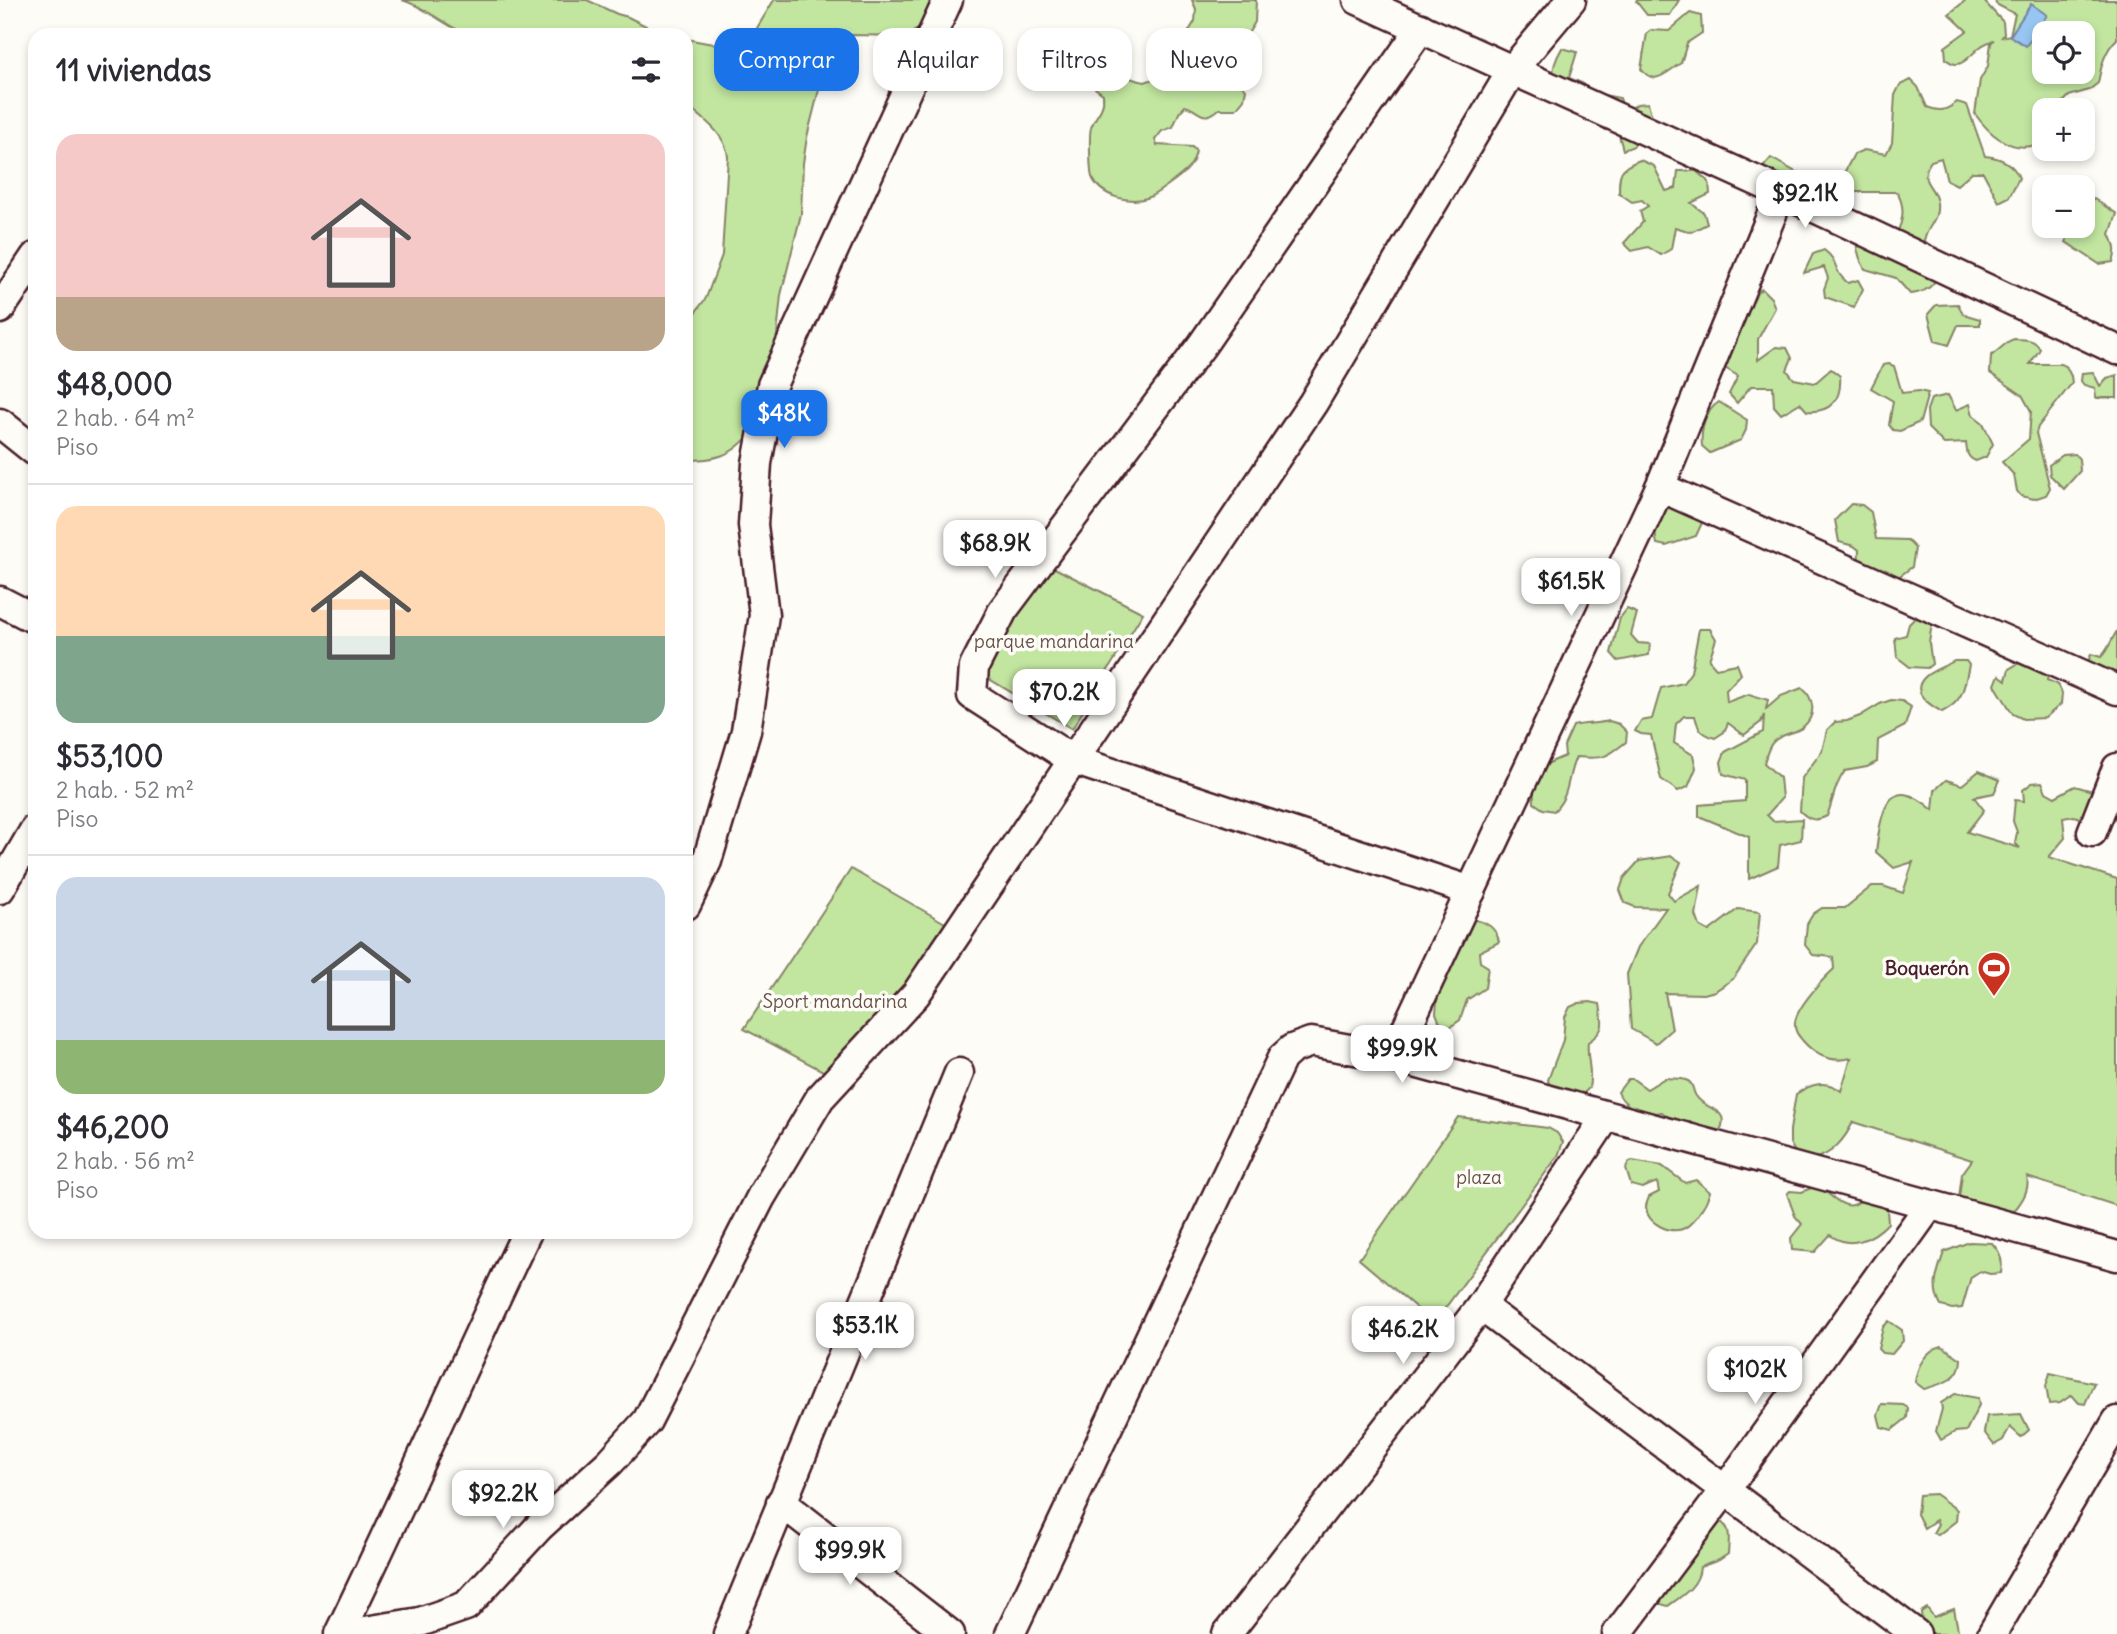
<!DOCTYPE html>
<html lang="es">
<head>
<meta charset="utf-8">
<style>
  body { margin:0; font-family:Delius,sans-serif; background:#f7f7f7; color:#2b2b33; height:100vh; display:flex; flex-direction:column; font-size:26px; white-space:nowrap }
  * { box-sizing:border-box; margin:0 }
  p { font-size:23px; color:#7c7c81 }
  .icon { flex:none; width:38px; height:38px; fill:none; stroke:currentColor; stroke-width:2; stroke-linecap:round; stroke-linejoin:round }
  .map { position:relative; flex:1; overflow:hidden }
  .sheet { position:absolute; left:28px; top:28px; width:665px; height:1211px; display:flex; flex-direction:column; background:#fff; border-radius:21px; box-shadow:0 4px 10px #0003 }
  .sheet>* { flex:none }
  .top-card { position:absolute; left:714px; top:28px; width:665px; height:63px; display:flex; gap:14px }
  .fabs { position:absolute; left:2032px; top:21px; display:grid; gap:14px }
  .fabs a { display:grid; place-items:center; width:63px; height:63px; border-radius:14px; background:#fff; box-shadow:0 4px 10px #0003; font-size:35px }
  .price { position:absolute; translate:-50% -60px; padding:0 16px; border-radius:14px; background:#fff; color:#222; font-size:23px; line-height:46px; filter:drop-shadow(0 2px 4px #0008) }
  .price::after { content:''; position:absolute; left:50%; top:42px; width:21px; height:16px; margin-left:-10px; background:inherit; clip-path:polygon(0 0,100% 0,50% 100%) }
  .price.current { background:#1a73e8; color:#fff }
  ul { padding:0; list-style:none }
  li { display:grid; align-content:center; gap:14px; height:371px; padding:0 28px }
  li+li { border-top:2px solid #e1e1e2 }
  li span { display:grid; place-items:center; height:217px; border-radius:21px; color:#555 }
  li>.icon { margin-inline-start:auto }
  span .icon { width:126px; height:126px; fill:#fffc; stroke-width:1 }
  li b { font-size:30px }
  h2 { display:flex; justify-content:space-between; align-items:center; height:84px; padding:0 28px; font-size:30px }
  .chip { padding:0 24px; border-radius:21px; background:#fff; box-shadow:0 4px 10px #0003; font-size:24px; line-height:63px }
  .chip.current { background:#1a73e8; color:#fff }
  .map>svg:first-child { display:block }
  .green { fill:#c2e6a0; stroke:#868266; stroke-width:2; fill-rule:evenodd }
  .water { fill:#96c6f1; stroke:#7883a2; stroke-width:2 }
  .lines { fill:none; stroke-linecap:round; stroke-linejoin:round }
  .minor-casing { stroke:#4a1f2b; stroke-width:33 }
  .minor { stroke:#fdfcf7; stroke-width:28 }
  .labels { text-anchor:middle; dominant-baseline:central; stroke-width:7; stroke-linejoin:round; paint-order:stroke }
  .park-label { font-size:19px; fill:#685148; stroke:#fdfcf7 }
  .poi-label { font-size:19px; font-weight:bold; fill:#4a1f2b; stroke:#fdfcf7; text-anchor:end }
</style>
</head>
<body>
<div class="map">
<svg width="2117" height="1634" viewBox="0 0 2117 1634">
  <rect width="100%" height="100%" fill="#fdfcf7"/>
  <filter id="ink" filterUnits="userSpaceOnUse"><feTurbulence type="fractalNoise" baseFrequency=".0143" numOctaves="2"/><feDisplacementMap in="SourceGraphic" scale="14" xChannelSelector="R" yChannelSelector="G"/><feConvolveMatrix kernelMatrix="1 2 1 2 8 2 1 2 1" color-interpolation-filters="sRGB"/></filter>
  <g filter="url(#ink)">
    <g class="green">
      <path d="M402 0H587L617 14 628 17 650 28 671 35H474C447 30 428 7 402 0Z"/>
      <path d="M774 0H940L927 21 908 36 848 35 829 50 807 137 803 163 801 214 781 295 775 355 749 435C732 457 713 460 686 460V325L706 298 722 255 728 156C725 133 703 119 686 104V39C710 43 737 52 757 34V28Z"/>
      <path d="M1192 0H1256L1255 22 1249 32 1223 41 1201 39C1199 49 1201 57 1205 67L1226 74 1232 82 1242 85 1246 89 1244 99 1236 109H1219C1202 124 1199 109 1185 106L1179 113 1173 127 1162 131 1155 140 1157 145 1192 147 1196 151C1195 156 1193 162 1190 166 1187 172 1154 196 1147 198 1128 204 1100 196 1092 177 1090 171 1089 134 1091 128 1095 114 1105 112 1103 94 1095 88 1087 85 1092 73 1113 67 1126 79 1145 82L1167 74 1176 53 1195 21 1196 9Z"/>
      <polygon points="1637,0 1679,0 1670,15 1647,15 1636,1"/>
      <path d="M1966 0H1983L2003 22 2004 34 2002 37 2010 35 2015 14 1996 4 1995 0H2117V39C2104 51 2101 67 2098 83L2089 90 2069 96 2056 110H2044V134L2039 144C2012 154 1990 135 1975 114L1980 80 1988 66 1991 43 1994 40C1989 42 1983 44 1979 48 1968 57 1960 72 1946 59L1945 47 1967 31 1949 14ZM2044 33H2082V72H2044Z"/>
      <path d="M1690 13 1701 16 1702 33 1687 43 1681 63C1665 73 1655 87 1641 69L1647 33 1651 30 1669 31Z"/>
      <path d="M1562 48 1577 52 1569 78 1582 83 1588 92 1620 98 1623 108 1620 118 1637 104 1648 103 1654 124 1639 130 1634 146 1623 150 1616 124 1606 130 1582 114 1567 110C1553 85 1546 75 1562 48Z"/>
      <path d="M1911 80 1918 87 1927 107C1940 112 1946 111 1957 102L1967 105 1985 156C2000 157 2014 164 2019 178L2009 197 1999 202 1983 172H1972L1957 185 1947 180 1941 158 1931 161C1916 183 1935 184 1937 203 1939 220 1928 225 1924 240L1940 256C1940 278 1934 292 1910 294L1896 278 1865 269C1856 254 1852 231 1860 215L1871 216 1877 224 1896 234C1904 220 1905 206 1897 192H1853L1844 185V173L1854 154 1864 150 1886 154 1892 143 1895 95 1900 85Z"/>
      <polygon points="1771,158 1801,175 1799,186 1766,185 1764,166"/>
      <path d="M1640 160 1654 166 1666 191 1676 188 1678 171H1696L1709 182 1710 194 1691 203 1704 213 1707 224 1691 232 1675 227 1671 249 1661 255 1648 247 1632 251 1624 243 1643 222 1640 211 1648 206 1642 200 1632 202 1619 193C1619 172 1619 168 1640 160Z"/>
      <path d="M1825 181C1833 190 1841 194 1846 205 1834 219 1830 227 1810 221L1805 212 1814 182Z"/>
      <path d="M2094 199 2117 214 2110 234C2115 244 2117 252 2113 262L2099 264 2066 242 2072 226H2082L2083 209Z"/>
      <path d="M1824 250C1840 262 1832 271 1848 283L1858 280 1863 289 1854 307 1825 297 1824 289 1828 278 1824 267 1804 273 1813 254Z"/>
      <path d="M1762 289 1771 298 1775 308 1758 339V360L1776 347 1787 348 1792 358 1787 370 1794 379 1815 383 1831 369 1840 376C1842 400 1830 413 1807 411L1800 403 1781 414 1774 406 1773 386H1751L1737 403 1729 394 1738 376 1720 365 1718 354 1736 343 1729 335 1744 298Z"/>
      <polygon points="1958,304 1963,314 1980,319 1980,325 1958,325 1949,345 1935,341 1928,314 1936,305"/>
      <path d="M2014 339C2026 340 2034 338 2040 349L2030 364H2060L2066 366 2071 376 2072 383 2038 427 2036 433 2050 488 2046 495 2034 499 2021 496 2017 491 2014 475 2002 462 2029 439 2031 411 2022 395 1990 373 1991 356 2009 341Z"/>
      <polygon points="1889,364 1894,366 1902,393 1919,391 1928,393 1920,422 1900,431 1893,430 1889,425 1893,401 1871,388 1883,365"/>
      <polygon points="2093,372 2100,386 2107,378 2117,375 2117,398 2096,398 2095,388 2084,385 2081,381 2082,373"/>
      <path d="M1948 395 1956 410 1970 404 1973 415 1983 423 1993 444 1986 457 1976 461C1967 458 1967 452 1966 443L1944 444 1928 428 1927 410 1931 399Z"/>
      <path d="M1719 402 1747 420 1746 430 1741 440 1710 453 1702 446C1700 430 1706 410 1719 402Z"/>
      <polygon points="2075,454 2079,459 2080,471 2064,489 2050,475 2049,465 2063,455"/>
      <path d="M1669 504 1705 516 1696 536 1666 546 1657 544C1653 528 1657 517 1669 504Z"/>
      <polygon points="1851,504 1862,505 1871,512 1876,539 1907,540 1915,548 1912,567 1897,578 1858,572 1859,550 1854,546 1839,542 1835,520"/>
      <polygon points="1035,558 1143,613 1072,729 966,665"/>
      <polygon points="1627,609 1637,613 1631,635 1638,643 1650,644 1649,655 1618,661 1611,653 1620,618"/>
      <polygon points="1917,616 1932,623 1929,643 1932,664 1927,668 1910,667 1897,657 1895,638 1906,635 1909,624"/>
      <path d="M1699 629H1710L1716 639 1709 660 1716 668 1737 664 1741 674 1726 690 1727 702 1749 694 1768 700 1766 709 1781 696 1802 688C1814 698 1817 715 1803 727 1795 734 1781 733 1773 742 1768 747 1766 757 1764 763L1780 778 1782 798 1767 815 1773 821 1802 819 1801 840 1780 845 1778 866 1749 879V837L1699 816V805L1745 801V780L1723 774 1721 762 1725 752 1763 732 1764 715 1761 722 1744 735 1728 723 1724 732 1715 738C1702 734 1698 729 1695 716H1684L1676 724 1674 743 1693 755 1696 768 1688 787 1678 791 1661 779 1651 735 1641 734 1635 731 1641 721 1652 719 1661 688 1683 683 1691 672Z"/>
      <path d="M2117 631V692L2087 665 2091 654 2101 657C2109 649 2111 640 2117 631Z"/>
      <path d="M1954 661H1966L1969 665C1964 688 1964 701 1942 712 1930 705 1910 693 1924 678 1930 671 1946 666 1954 661Z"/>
      <polygon points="2041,662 2049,669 2047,680 2057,684 2062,694 2061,704 2045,718 2023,719 2013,714 1995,685 1999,675 2006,680 2009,669 2019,663"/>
      <path d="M1891 700 1902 701 1911 707 1905 726 1878 740 1877 762 1867 767 1845 771C1834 786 1834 798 1827 816 1815 822 1809 820 1800 811L1802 778 1822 751 1827 730 1835 722 1847 721 1860 716 1880 704Z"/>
      <path d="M1609 721 1619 724 1627 732 1626 742C1605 759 1602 759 1576 757 1566 778 1571 794 1554 811L1543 809 1534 803C1532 772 1537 767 1565 756L1564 746 1573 726C1585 723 1597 724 1609 721Z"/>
      <path d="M1979 771 2000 780 1994 793 1974 797 1984 810 1967 832 2020 848 2015 843 2017 832 2013 821 2015 800 2024 801 2023 790 2032 783 2042 782 2046 792 2055 797 2075 786 2096 792 2084 819 2074 816 2063 818 2065 838 2049 857 2117 879V1206L2027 1177C2031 1194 2015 1210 2005 1222L1959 1198 1962 1174 1972 1160 1853 1122C1846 1137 1832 1156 1814 1158 1809 1158 1801 1155 1796 1154L1790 1143V1130L1796 1094C1811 1084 1826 1079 1841 1091L1851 1058C1832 1063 1816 1056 1803 1041 1798 1035 1794 1031 1795 1022 1797 1007 1823 979 1834 969L1833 957 1813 955 1805 945 1807 924 1813 914 1822 908H1845L1872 886H1883L1903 893 1913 862 1894 868 1876 852C1881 813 1887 770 1933 810L1935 790 1946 780 1962 785Z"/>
      <polygon points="1672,856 1681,862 1668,893 1674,901 1701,886 1696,915 1700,926 1709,931 1738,909 1760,912 1757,944 1733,979 1715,991 1704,994 1665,993 1672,1029 1656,1043 1631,1029 1627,974 1638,947 1666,908 1635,907 1625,903 1620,890 1624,878 1639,861"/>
      <polygon points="851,869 952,927 853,1087 744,1029"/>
      <path d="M1467 919C1483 920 1496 925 1499 942L1479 952 1480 962 1488 967 1485 988 1467 1000 1460 1020 1450 1027 1440 1023 1436 1013 1440 966 1458 952 1464 940 1461 929Z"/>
      <path d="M1590 1002 1600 1004C1603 1024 1606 1030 1588 1042 1586 1060 1593 1069 1589 1088L1581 1096 1551 1090 1548 1080 1563 1040 1565 1017 1570 1007 1579 1003Z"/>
      <path d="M1665 1078C1672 1079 1682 1078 1688 1081 1694 1084 1692 1091 1696 1096 1707 1113 1736 1107 1716 1138L1705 1139 1690 1122H1674L1662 1112C1660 1112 1652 1114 1650 1114 1638 1114 1622 1103 1618 1092L1628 1079H1633L1647 1089Z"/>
      <polygon points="1458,1117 1548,1128 1557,1133 1563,1142 1558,1156 1434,1323 1359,1259"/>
      <path d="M1632 1161 1662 1166 1685 1183 1696 1180 1710 1192C1706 1204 1696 1221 1685 1228 1671 1235 1647 1224 1646 1207 1646 1204 1648 1200 1649 1197L1659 1192 1657 1182 1642 1188 1631 1185 1626 1169 1628 1163Z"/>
      <path d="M1818 1185C1825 1191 1837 1203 1846 1205 1863 1209 1859 1185 1887 1210L1888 1223C1873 1239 1850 1250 1830 1235L1815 1252 1792 1250 1791 1238 1802 1224 1795 1216 1787 1194 1790 1191 1802 1192Z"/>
      <path d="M1969 1242 1992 1243C2001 1253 2003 1260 2001 1273L1990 1274 1980 1271 1971 1277 1962 1308 1952 1309 1941 1306C1930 1287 1938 1271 1944 1252Z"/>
      <polygon points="1889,1321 1902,1330 1903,1341 1892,1354 1882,1353 1878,1349 1883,1327"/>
      <path d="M1942 1346 1961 1359C1961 1380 1941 1384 1924 1389L1915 1382C1917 1366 1926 1350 1942 1346Z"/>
      <polygon points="2050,1373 2094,1383 2085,1404 2079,1403 2072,1395 2060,1403 2049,1404 2046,1386"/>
      <polygon points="1955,1394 1978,1398 1979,1405 1966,1431 1955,1432 1941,1440 1936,1431 1942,1409 1941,1403"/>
      <polygon points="1882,1404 1903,1405 1908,1408 1907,1418 1892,1430 1881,1427 1878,1415"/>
      <polygon points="2021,1414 2029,1430 2021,1437 2010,1427 2003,1440 1994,1445 1984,1432 1987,1416"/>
      <polygon points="1935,1494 1957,1510 1956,1521 1938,1535 1933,1533 1938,1524 1936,1520 1924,1528 1917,1514 1919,1495"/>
      <path d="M1713 1517C1733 1527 1729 1534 1728 1554L1719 1560 1700 1567C1699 1586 1682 1596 1668 1606L1657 1603Z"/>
      <polygon points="1927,1608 1934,1617 1954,1609 1958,1630 1960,1634 1923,1634 1921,1612"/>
    </g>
    <polygon class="water" points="2031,4 2047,15 2026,46 2010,36"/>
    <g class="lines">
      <defs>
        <g id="minor">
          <polyline points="1358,0 1781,192 2117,350"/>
          <polyline points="1421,28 1202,345 1003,610 974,667 972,695 1073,760 1471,891"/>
          <polyline points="0,309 35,257"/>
          <polyline points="0,423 35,451"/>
          <polyline points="1660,487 2117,690"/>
          <polyline points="0,601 35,619"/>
          <polyline points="2092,832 2117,768"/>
          <polyline points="0,889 35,829"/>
          <polyline points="686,905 707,861 746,731 764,615 753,525 757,463 772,385 948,0"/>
          <polyline points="1393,1057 1660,487 1781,192"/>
          <polyline points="1481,1306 1916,1634"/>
          <polyline points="781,1502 950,1634"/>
          <path d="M339 1634C404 1501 463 1365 527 1232"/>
          <polyline points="347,1634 420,1622 466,1606 539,1527 610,1462 647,1421 761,1197 820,1098 916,994 1313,403 1513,69 1571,0"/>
          <polyline points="728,1634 959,1073"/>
          <polyline points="1010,1634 1282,1058 1292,1049 1311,1042 1393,1057 2117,1256"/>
          <polyline points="1227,1634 1481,1306 1606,1117"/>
          <polyline points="1617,1634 1726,1489 1930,1205"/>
          <polyline points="1992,1634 2117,1421"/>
        </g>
      </defs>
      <use href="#minor" class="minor-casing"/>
      <use href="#minor" class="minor"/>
    </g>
  </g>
  <defs>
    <symbol id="stadium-pin" viewBox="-11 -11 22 30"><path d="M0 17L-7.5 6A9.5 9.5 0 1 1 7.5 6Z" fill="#c8321e" stroke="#fdfcf7"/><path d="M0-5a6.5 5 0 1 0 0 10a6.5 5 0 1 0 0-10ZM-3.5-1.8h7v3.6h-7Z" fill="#fff"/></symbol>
  </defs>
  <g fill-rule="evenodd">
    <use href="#stadium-pin" x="1975" y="949" width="38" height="52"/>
  </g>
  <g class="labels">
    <g class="park-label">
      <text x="1054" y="641">parque mandarina</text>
      <text x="835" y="1001">Sport mandarina</text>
      <text x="1479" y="1177">plaza</text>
    </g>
    <g class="poi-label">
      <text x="1969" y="968">Boquerón</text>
    </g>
  </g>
</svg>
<div class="fabs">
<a><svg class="icon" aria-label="locate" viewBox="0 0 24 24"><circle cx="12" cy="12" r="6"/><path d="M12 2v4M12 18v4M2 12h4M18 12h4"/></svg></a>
<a>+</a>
<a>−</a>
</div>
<b class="price" style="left:1805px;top:230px">$92.1K</b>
<b class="price current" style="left:784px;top:450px">$48K</b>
<b class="price" style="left:995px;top:580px">$68.9K</b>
<b class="price" style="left:1571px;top:618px">$61.5K</b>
<b class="price" style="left:1064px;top:729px">$70.2K</b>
<b class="price" style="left:1402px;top:1085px">$99.9K</b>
<b class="price" style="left:865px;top:1362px">$53.1K</b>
<b class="price" style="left:1403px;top:1366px">$46.2K</b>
<b class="price" style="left:1755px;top:1406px">$102K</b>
<b class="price" style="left:503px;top:1530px">$92.2K</b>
<b class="price" style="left:850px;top:1587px">$99.9K</b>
<div class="top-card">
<a class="chip current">Comprar</a>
<a class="chip">Alquilar</a>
<a class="chip">Filtros</a>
<a class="chip">Nuevo</a>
</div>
<section class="sheet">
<h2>11 viviendas<svg class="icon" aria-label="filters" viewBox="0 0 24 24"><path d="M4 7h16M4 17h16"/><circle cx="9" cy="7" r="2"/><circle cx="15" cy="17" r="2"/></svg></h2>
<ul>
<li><span style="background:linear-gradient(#f6c9c9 75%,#b9a48a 0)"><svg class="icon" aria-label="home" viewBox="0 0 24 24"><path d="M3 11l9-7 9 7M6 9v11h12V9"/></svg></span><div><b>$48,000</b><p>2 hab. · 64 m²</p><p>Piso</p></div></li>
<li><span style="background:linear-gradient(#ffd9b3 60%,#7fa58c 0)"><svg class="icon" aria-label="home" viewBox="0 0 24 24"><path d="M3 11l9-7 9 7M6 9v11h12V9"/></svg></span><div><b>$53,100</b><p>2 hab. · 52 m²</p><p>Piso</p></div></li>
<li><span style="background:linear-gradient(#c9d6e8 75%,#8fb573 0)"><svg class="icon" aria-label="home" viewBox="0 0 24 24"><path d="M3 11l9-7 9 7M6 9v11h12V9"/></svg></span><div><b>$46,200</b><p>2 hab. · 56 m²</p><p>Piso</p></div></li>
</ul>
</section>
</div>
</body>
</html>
